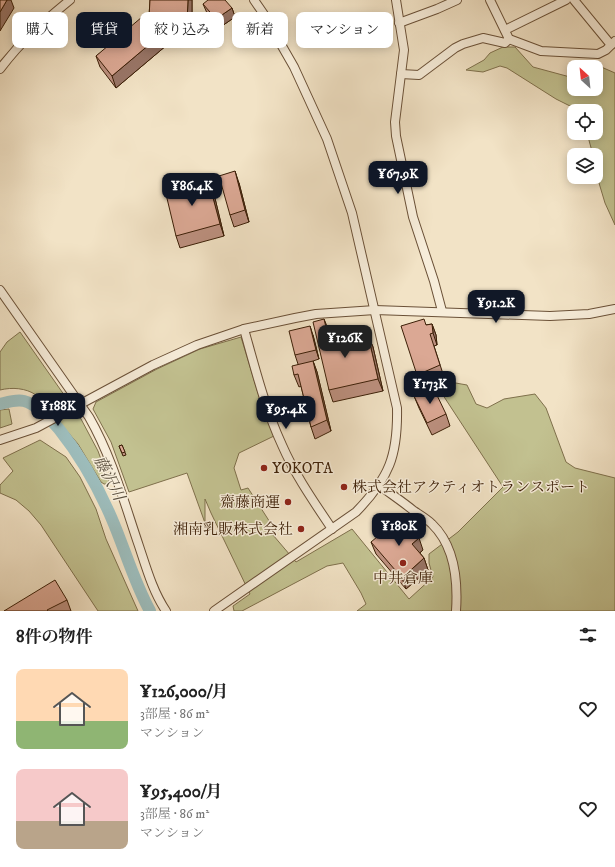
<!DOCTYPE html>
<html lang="ja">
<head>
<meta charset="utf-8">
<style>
  body { margin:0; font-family:"IM FELL DW Pica","Noto Serif JP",serif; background:#f6f6f6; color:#222; height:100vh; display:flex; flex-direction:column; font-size:15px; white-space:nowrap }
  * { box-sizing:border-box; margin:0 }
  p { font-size:13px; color:#767676 }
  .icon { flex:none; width:22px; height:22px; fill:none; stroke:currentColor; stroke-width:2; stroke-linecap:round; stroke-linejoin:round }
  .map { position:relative; height:611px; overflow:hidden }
  .panel { display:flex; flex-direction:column; background:#fff; flex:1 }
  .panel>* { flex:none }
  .hud { position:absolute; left:12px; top:12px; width:400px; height:36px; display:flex; gap:8px }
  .needle { width:26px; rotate:333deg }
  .controls { position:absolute; left:567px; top:60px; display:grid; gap:8px }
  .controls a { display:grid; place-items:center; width:36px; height:36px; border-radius:8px; background:#fff; box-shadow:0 2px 10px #0003; font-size:20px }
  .price { position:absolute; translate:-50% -34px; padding:0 9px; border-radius:8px; background:#111827; color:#fff; font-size:13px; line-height:26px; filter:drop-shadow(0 1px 2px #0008) }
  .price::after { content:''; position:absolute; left:50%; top:24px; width:12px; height:9px; margin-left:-6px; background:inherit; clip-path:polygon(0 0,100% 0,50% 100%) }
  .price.on { background:#222; color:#fff }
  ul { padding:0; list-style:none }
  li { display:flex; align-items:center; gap:12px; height:100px; padding:0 16px }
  li span { display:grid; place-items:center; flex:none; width:112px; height:80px; border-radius:8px; color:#555 }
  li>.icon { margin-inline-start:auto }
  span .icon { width:48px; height:48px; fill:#fffc; stroke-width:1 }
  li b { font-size:17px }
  h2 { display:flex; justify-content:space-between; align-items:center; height:48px; padding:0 16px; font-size:17px }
  .chip { padding:0 14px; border-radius:8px; background:#fff; box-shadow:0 2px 10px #0003; font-size:14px; line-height:36px }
  .chip.on { background:#111827; color:#fff }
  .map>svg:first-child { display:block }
  .green { fill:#c2c190; stroke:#7f704c }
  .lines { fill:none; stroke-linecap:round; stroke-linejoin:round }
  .river { stroke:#9dbdbc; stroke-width:12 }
  .minor-casing { stroke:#6a5037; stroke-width:10 }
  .minor { stroke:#f7edda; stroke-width:8 }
  .wall { fill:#bc907f; stroke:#3c1f07 }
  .shaded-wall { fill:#997668; stroke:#3c1f07 }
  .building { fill:#dba894; stroke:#3c1f07 }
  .poi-dot { fill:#8f2418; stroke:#f7edda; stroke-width:1.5 }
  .labels { text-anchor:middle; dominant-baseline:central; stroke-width:3; stroke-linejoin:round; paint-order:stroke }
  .poi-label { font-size:15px; fill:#3c1f07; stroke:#f7edda; text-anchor:start }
  .water-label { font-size:16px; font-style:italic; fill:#594e3d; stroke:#f7edda }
</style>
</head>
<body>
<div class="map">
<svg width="615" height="611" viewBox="0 0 615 611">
  <rect width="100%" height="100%" fill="#f2e3c6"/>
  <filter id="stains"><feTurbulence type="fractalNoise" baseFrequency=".005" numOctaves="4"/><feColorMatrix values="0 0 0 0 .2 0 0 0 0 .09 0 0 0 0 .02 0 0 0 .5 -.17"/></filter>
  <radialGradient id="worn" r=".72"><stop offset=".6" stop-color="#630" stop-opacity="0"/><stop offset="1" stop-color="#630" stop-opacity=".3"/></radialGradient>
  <g class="green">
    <polygon points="503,47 515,47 533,67 570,77 574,75 574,89 596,89 596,68 599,66 615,73 615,225 605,203 596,173 596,155 593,155 587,133 596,133 596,111 580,111 556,99 507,68 500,66 483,72 466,70 484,60 490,53"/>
    <path d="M20 332 81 419 98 451 110 484H104L101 482 78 444 36 395C26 388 12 387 0 390V352L7 342Z"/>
    <polygon points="241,337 261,403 274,436 239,453 234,468 241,490 248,488 275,530 273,535 296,562 352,529 409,599 433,577 429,563 429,554 458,532 503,487 437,386 450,382 467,385 476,404 487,408 504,399 535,394 546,408 566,462 575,468 615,478 615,611 357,611 366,604 361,593 343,563 327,566 242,611 234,611 233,606 250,594 211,513 205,499 205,523 187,473 129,492 111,442 93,409 96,402 157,369 200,349"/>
    <polygon points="9,409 12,424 0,428 0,410"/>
    <polygon points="40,440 66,457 80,477 96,509 106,539 138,611 98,611 41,525 29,511 16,500 0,493 0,485 13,471 3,458"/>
  </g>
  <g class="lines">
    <path class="river" d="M0 404C8 402 16 399 24 401 36 404 51 420 59 429 82 458 100 490 114 524 126 553 135 584 150 611"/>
    <defs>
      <g id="minor">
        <polyline points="396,0 404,50 395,122 396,136 413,217 434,281 442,311"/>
        <polyline points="490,0 509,39 541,51 598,54 606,50 615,41"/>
        <polyline points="574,0 611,45"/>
        <polyline points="399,23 437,9 457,0"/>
        <polyline points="505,30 566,0"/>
        <path d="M0 69C22 40 42 23 70 0"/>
        <polyline points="401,74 419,75 455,48 463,44 483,38 505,43 509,39"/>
        <path d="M0 290 89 417C112 457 124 502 139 546 146 567 153 592 166 611"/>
        <path d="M244 329C255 368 265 408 282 445 295 475 314 502 332 529"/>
        <polyline points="0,440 36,428 153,365 197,345 244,329 295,318 316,314 375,310 550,316 589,314 615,309"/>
        <path d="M379 485C391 494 403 502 414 511 420 515 427 519 432 524 455 546 458 581 456 611"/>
        <path d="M214 611 356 512C389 478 398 456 397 408L352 213 327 139 294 67 263 13 254 0"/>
      </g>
    </defs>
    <use href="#minor" class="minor-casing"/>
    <use href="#minor" class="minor"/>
  </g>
  <g class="wall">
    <polygon points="150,0 192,0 192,34 180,34 116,88 100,67 96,56 149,17"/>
    <polygon points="203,4 232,8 235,17 219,28 207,13"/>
    <polygon points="208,179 213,190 224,236 180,248 176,236"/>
    <polygon points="239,183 249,222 234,227 230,215"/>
    <polygon points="432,324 436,335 437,345 434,346 444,377 422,386 417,375 426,325"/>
    <polygon points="329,331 331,343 368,335 373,347 383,391 333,402 329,390"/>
    <polygon points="313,335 319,359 313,361 317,372 331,431 315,439 311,427 301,386 299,387 294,375 298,364 295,355"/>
    <polygon points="414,396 446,414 450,426 432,435 419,408"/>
    <polygon points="122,445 126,455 123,456 119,446"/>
    <polygon points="371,542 423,550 420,553 424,558 428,570 406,589 376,554"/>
    <polygon points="67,600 71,611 4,611"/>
  </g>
  <g class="shaded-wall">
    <polygon points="7,0 11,0 14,8 0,31 0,12"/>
    <polygon points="188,0 192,0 192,34 187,22"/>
    <polygon points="232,8 235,17 219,28 216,19"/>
    <polygon points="176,22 180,34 116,88 112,76"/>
    <polygon points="235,171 239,183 249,222 245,210"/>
    <polygon points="208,179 213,190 224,236 220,224"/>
    <polygon points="324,319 329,331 334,356 330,344"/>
    <polygon points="432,324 436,335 437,345 433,333"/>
    <polygon points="310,326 313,335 319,359 316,350"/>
    <polygon points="368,335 373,347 383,391 378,379"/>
    <polygon points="313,361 317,372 331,431 327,420"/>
    <polygon points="419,538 423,550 416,556 412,544"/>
    <polygon points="424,558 428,570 406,589 402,578"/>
  </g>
  <g class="building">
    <polygon points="0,0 7,0 0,12"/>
    <polygon points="150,0 188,0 187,22 176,22 112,76 96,56 142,17 149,17"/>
    <polygon points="208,0 225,0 232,8 216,19 203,4"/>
    <polygon points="235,171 245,210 230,215 219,176"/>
    <polygon points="208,179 220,224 176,236 165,190"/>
    <polygon points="324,319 330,344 368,335 378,379 329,390 313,322"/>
    <polygon points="424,319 426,325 432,324 433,333 430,334 440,365 417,375 401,326"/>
    <polygon points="310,326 316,350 295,355 289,331"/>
    <polygon points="313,361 327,420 311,427 298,374 294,375 292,366"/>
    <polygon points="433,387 446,414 427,423 414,396"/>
    <polygon points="122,445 125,452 122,453 119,446"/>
    <polygon points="401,517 419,538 412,544 424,558 402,578 371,542"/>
    <polygon points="55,580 67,600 47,610 48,611 4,611"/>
  </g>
  <g class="poi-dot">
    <circle cx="264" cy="468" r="4"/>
    <circle cx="344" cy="487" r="4"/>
    <circle cx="288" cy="502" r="4"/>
    <circle cx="301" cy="529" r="4"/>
    <circle cx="403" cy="563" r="4"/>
  </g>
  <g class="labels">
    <g class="poi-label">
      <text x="272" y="468">YOKOTA</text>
      <text x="352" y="487">株式会社アクティオトランスポート</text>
      <text x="280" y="502" text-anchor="end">齋藤商運</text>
      <text x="293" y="529" text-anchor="end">湘南乳販株式会社</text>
      <text x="403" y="578" text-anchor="middle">中井倉庫</text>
    </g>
    <g class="water-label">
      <text transform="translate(109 478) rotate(63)">藤沢川</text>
    </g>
  </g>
  <rect width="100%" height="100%" filter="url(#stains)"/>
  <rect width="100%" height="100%" fill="url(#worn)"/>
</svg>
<div class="controls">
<a><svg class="needle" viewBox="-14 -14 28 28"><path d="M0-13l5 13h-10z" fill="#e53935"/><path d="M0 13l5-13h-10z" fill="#767676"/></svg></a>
<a><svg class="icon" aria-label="locate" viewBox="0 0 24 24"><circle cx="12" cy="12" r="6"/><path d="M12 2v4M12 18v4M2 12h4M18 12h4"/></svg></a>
<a><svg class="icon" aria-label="layers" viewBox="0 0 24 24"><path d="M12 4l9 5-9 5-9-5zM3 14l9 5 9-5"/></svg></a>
</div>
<b class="price" style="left:398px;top:195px">¥67.9K</b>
<b class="price" style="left:192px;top:207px">¥86.4K</b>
<b class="price" style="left:496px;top:324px">¥91.2K</b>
<b class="price on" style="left:345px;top:359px">¥126K</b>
<b class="price" style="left:430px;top:405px">¥173K</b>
<b class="price" style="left:58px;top:427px">¥188K</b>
<b class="price" style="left:286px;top:430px">¥95.4K</b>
<b class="price" style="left:399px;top:547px">¥180K</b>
<div class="hud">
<a class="chip">購入</a>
<a class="chip on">賃貸</a>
<a class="chip">絞り込み</a>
<a class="chip">新着</a>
<a class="chip">マンション</a>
</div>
</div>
<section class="panel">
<h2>8件の物件<svg class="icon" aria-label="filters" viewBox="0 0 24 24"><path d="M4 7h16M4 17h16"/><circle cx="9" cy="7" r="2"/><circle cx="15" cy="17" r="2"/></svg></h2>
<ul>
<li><span style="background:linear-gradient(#ffd9b3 65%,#8fb573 0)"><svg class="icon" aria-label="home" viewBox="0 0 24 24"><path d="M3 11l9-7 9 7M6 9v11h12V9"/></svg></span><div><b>¥126,000/月</b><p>3部屋 · 86 m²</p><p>マンション</p></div><svg class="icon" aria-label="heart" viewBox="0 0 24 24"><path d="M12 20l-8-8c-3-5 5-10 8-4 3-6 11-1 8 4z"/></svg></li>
<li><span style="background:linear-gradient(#f6c9c9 65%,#b9a48a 0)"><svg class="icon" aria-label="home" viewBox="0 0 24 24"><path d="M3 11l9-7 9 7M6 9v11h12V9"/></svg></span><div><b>¥95,400/月</b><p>3部屋 · 86 m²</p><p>マンション</p></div><svg class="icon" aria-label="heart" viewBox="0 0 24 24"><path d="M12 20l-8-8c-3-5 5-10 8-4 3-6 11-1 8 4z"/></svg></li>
</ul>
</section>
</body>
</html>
